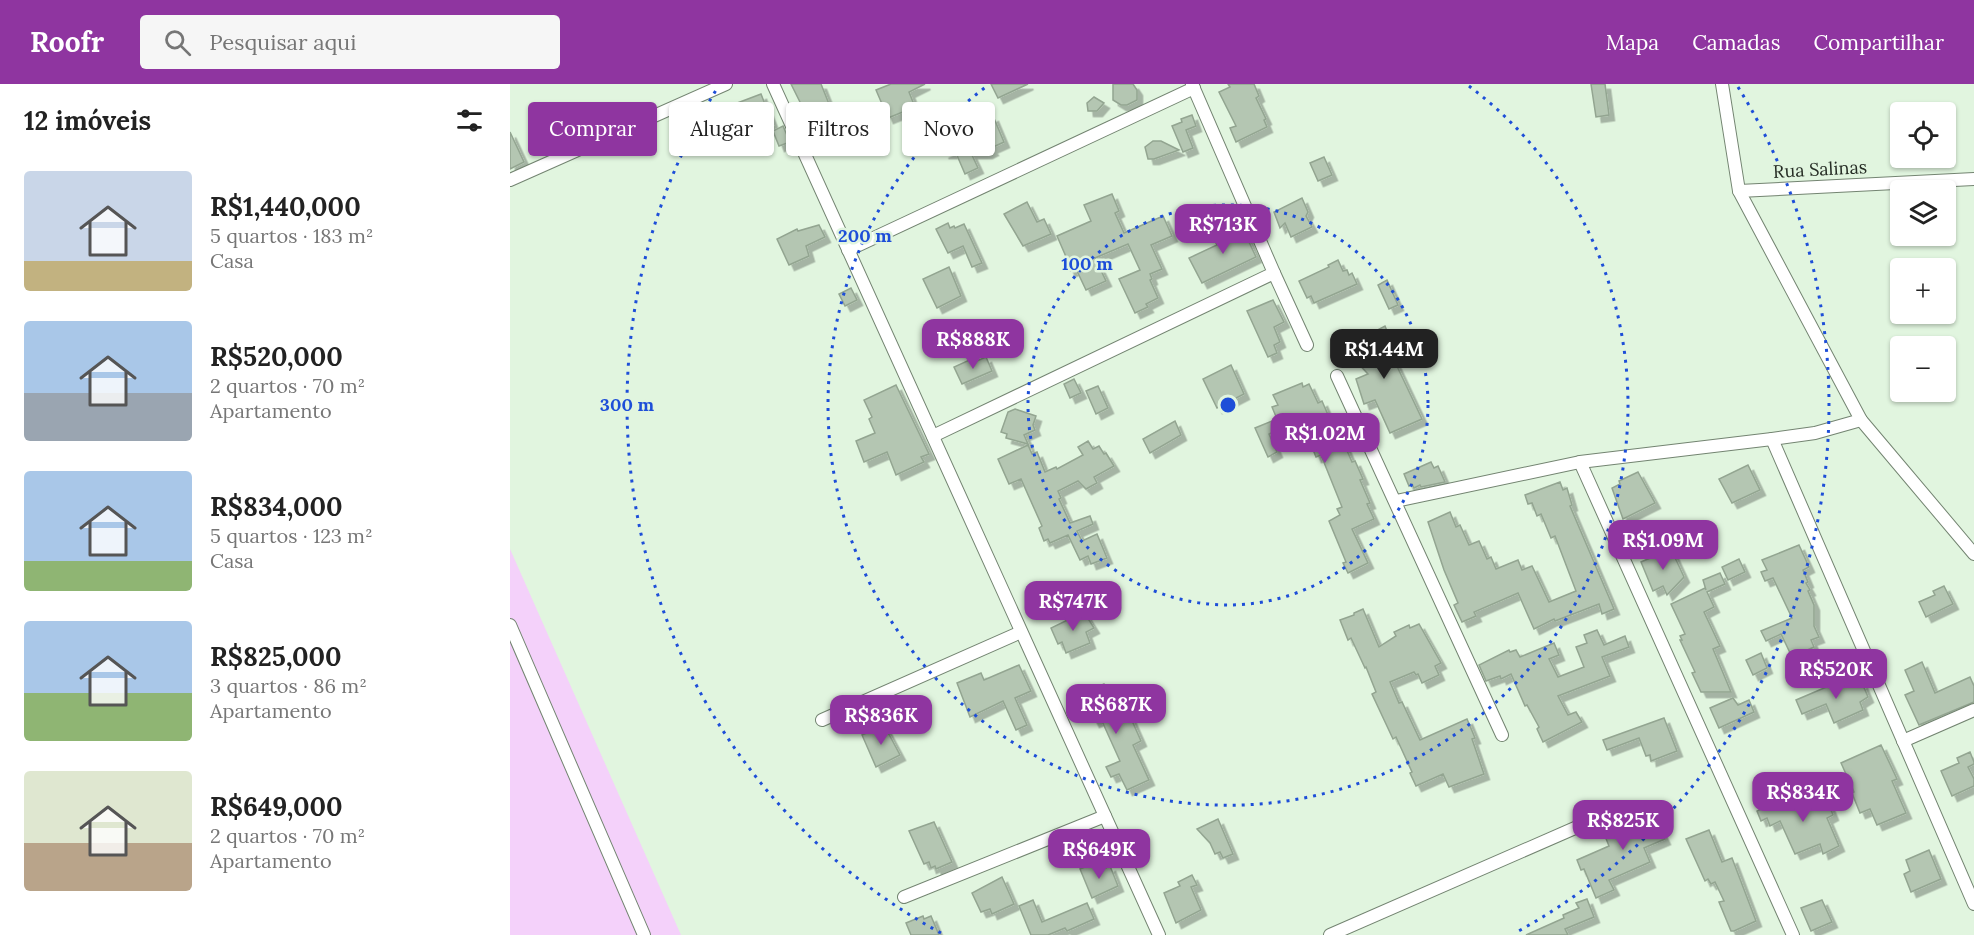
<!DOCTYPE html>
<html lang="pt">
<head>
<meta charset="utf-8">
<style>
  body { margin:0; font-family:Lora,serif; background:#f6f6f6; color:#222; height:100vh; display:flex; flex-direction:column; font-size:22px; white-space:nowrap }
  * { box-sizing:border-box; margin:0 }
  p { font-size:20px; color:#767676 }
  .icon { flex:none; width:33px; height:33px; fill:none; stroke:currentColor; stroke-width:2; stroke-linecap:round; stroke-linejoin:round }
  .map { position:relative; flex:1; overflow:hidden }
  .side { display:flex; flex-direction:column; background:#fff; width:510px }
  .side>* { flex:none }
  .top-card { position:absolute; left:18px; top:18px; width:570px; height:54px; display:flex; gap:12px }
  .controls { position:absolute; left:1380px; top:18px; display:grid; gap:12px }
  .controls a { display:grid; place-items:center; width:66px; height:66px; border-radius:6px; background:#fff; box-shadow:0 2px 4px #0004; font-size:30px }
  .price { position:absolute; translate:-50% -51px; padding:0 14px; border-radius:12px; background:#8f35a0; color:#fff; font-size:20px; line-height:39px; filter:drop-shadow(0 2px 3px #0008) }
  .price::after { content:''; position:absolute; left:50%; top:36px; width:18px; height:14px; margin-left:-9px; background:inherit; clip-path:polygon(0 0,100% 0,50% 100%) }
  .price.selected { background:#222; color:#fff }
  ul { padding:0; list-style:none }
  li { display:flex; align-items:center; gap:18px; height:150px; padding:0 24px }
  li span { display:grid; place-items:center; flex:none; width:168px; height:120px; border-radius:6px; color:#555 }
  li>.icon { margin-inline-start:auto }
  span .icon { width:72px; height:72px; fill:#fffc; stroke-width:1 }
  li b { font-size:26px }
  h2 { display:flex; justify-content:space-between; align-items:center; height:72px; padding:0 24px; font-size:26px }
  .tag { padding:0 21px; border-radius:6px; background:#fff; box-shadow:0 2px 4px #0004; font-size:21px; line-height:54px }
  .tag.selected { background:#8f35a0; color:#fff }
  header { display:flex; align-items:center; gap:36px; box-sizing:border-box; height:84px; padding:0 30px; background:#8f35a0; color:#fff }
  header strong { font-size:28px }
  nav { display:flex; gap:33px; margin-inline-start:auto; font-size:21px }
  .search { width:420px; height:54px; background:#f6f6f6; display:flex; align-items:center; gap:15px; box-sizing:border-box; padding:0 21px; border-radius:6px; color:#767676; font-size:22px }
  main { display:flex; flex:1; min-height:0 }
  .map>svg:first-child { display:block }
  .green { fill:#f4d1fa }
  .building { fill:#b4c6b2; stroke:#93a591; stroke-width:1.5; filter:url(#shadow) }
  .lines { fill:none; stroke-linecap:round; stroke-linejoin:round }
  .minor-casing { stroke:#738471; stroke-width:14 }
  .minor { stroke:#fff; stroke-width:12 }
  .ring { fill:none; stroke:#1d4ed8; stroke-width:3; stroke-dasharray:3 6 }
  .labels { text-anchor:middle; dominant-baseline:central; stroke-width:5; stroke-linejoin:round; paint-order:stroke }
  .street-label { font-size:18px; fill:#262d25; stroke:#e1f5df }
  .centre { fill:#1d4ed8; stroke:#e1f5df; stroke-width:3 }
  .ring-label { font-size:18px; text-anchor:middle; font-weight:bold; fill:#1d4ed8; stroke:#e1f5df; stroke-width:5; stroke-linejoin:round; paint-order:stroke }
</style>
</head>
<body>
<header>
<strong>Roofr</strong>
<div class="search"><svg class="icon" aria-label="search" viewBox="0 0 24 24"><circle cx="10" cy="10" r="6"/><path d="M15 15l6 6"/></svg>Pesquisar aqui</div>
<nav><a>Mapa</a><a>Camadas</a><a>Compartilhar</a></nav>
</header>
<main>
<section class="side">
<h2>12 imóveis<svg class="icon" aria-label="filters" viewBox="0 0 24 24"><path d="M4 7h16M4 17h16"/><circle cx="9" cy="7" r="2"/><circle cx="15" cy="17" r="2"/></svg></h2>
<ul>
<li><span style="background:linear-gradient(#c9d6e8 75%,#c2b280 0)"><svg class="icon" aria-label="home" viewBox="0 0 24 24"><path d="M3 11l9-7 9 7M6 9v11h12V9"/></svg></span><div><b>R$1,440,000</b><p>5 quartos · 183 m²</p><p>Casa</p></div></li>
<li><span style="background:linear-gradient(#a9c7e8 60%,#9aa5b1 0)"><svg class="icon" aria-label="home" viewBox="0 0 24 24"><path d="M3 11l9-7 9 7M6 9v11h12V9"/></svg></span><div><b>R$520,000</b><p>2 quartos · 70 m²</p><p>Apartamento</p></div></li>
<li><span style="background:linear-gradient(#a9c7e8 75%,#8fb573 0)"><svg class="icon" aria-label="home" viewBox="0 0 24 24"><path d="M3 11l9-7 9 7M6 9v11h12V9"/></svg></span><div><b>R$834,000</b><p>5 quartos · 123 m²</p><p>Casa</p></div></li>
<li><span style="background:linear-gradient(#a9c7e8 60%,#8fb573 0)"><svg class="icon" aria-label="home" viewBox="0 0 24 24"><path d="M3 11l9-7 9 7M6 9v11h12V9"/></svg></span><div><b>R$825,000</b><p>3 quartos · 86 m²</p><p>Apartamento</p></div></li>
<li><span style="background:linear-gradient(#dfe7d0 60%,#b9a48a 0)"><svg class="icon" aria-label="home" viewBox="0 0 24 24"><path d="M3 11l9-7 9 7M6 9v11h12V9"/></svg></span><div><b>R$649,000</b><p>2 quartos · 70 m²</p><p>Apartamento</p></div></li>
</ul>
</section>
<div class="map">
<svg width="1464" height="851" viewBox="0 0 1464 851">
  <defs>
    <filter id="shadow"><feDropShadow dx="5.5" dy="5.5" stdDeviation="0" flood-color="#0004"/></filter>
  </defs>
  <rect width="100%" height="100%" fill="#e1f5df"/>
  <polygon class="green" points="0,465 171,851 0,851"/>
  <g class="building">
    <polygon points="281,0 311,0 323,30 301,40"/>
    <polygon points="381,0 415,0 399,8 405,23 378,34 366,6"/>
    <polygon points="481,0 518,0 488,14"/>
    <polygon points="603,0 623,0 627,6 627,16 617,21 611,21 603,16"/>
    <polygon points="718,0 744,0 749,12 746,14 756,35 754,36 757,43 726,58 720,44 726,42 709,8 720,3"/>
    <polygon points="1081,0 1095,0 1099,31 1086,33"/>
    <polygon points="251,10 264,43 236,55 222,21"/>
    <polygon points="584,13 594,19 587,27 578,27 577,19"/>
    <polygon points="682,31 686,42 676,46 683,64 673,68 662,42 672,38 671,35"/>
    <polygon points="483,32 494,58 481,64 483,66 477,69 461,69 468,84 455,90 446,69 433,69 469,53 464,41"/>
    <polygon points="273,42 280,58 269,62 263,47"/>
    <polygon points="0,48 14,78 0,85"/>
    <polygon points="643,57 651,57 669,66 644,75 638,75 635,63"/>
    <polygon points="814,73 822,91 808,97 800,79"/>
    <polygon points="602,110 609,127 605,129 614,149 653,132 662,152 641,161 652,185 640,190 642,195 640,196 648,214 636,220 638,223 625,229 609,195 630,186 618,160 585,174 596,197 576,206 566,185 560,187 555,176 557,175 547,152 581,137 574,121"/>
    <polygon points="792,114 798,128 796,132 802,143 781,153 775,139 770,144 764,128"/>
    <polygon points="517,118 527,138 534,135 541,150 513,162 494,130"/>
    <polygon points="438,139 440,144 444,142 445,144 454,140 472,179 462,183 453,162 438,169 426,145"/>
    <polygon points="309,141 315,153 296,162 299,172 279,181 267,155 287,145 288,147"/>
    <polygon points="731,141 746,173 692,199 679,174 707,161 703,153"/>
    <polygon points="828,176 833,187 837,186 839,191 842,189 847,200 804,219 801,212 797,214 789,197 819,183 818,181"/>
    <polygon points="439,183 451,212 427,224 413,195"/>
    <polygon points="877,196 888,221 879,225 868,201"/>
    <polygon points="341,204 347,216 335,222 329,210"/>
    <polygon points="763,216 774,238 764,243 770,258 764,261 767,269 758,273 737,227"/>
    <polygon points="875,242 879,252 884,250 891,266 879,272 884,276 912,335 880,349 865,316 854,320 846,295 858,290 846,277 839,261"/>
    <polygon points="466,273 467,277 476,273 482,287 452,300 444,283"/>
    <polygon points="721,281 734,310 707,324 693,295"/>
    <polygon points="564,295 571,309 560,314 554,300"/>
    <polygon points="792,299 793,303 799,300 808,319 812,317 825,347 828,346 842,378 845,377 853,395 850,396 860,419 857,420 864,435 842,445 858,479 838,489 833,479 836,478 819,437 830,431 827,425 832,423 811,371 806,373 797,351 794,353 787,337 759,350 767,368 758,373 745,344 767,335 762,323 768,321 763,311"/>
    <polygon points="386,301 419,370 411,373 414,378 386,391 377,368 354,378 346,357 365,349 359,335 362,333 354,316"/>
    <polygon points="588,302 598,324 586,330 576,307"/>
    <polygon points="505,325 526,332 523,341 525,346 514,351 518,360 496,354 497,350 491,348 498,328"/>
    <polygon points="665,337 671,351 640,369 633,355"/>
    <polygon points="578,357 583,365 589,362 594,370 596,369 604,382 584,393 587,399 576,405 568,397 548,407 551,414 549,415 560,439 580,432 583,440 567,447 572,457 587,450 597,474 581,480 578,472 570,476 558,451 540,459 538,455 534,457 529,444 532,442 511,395 499,400 488,375 518,361 522,370 527,368 535,388 546,383 547,385 573,371 568,363"/>
    <polygon points="921,378 924,384 928,382 935,398 911,403 910,401 904,404 902,400 899,402 894,390"/>
    <polygon points="1238,381 1250,406 1222,419 1209,395"/>
    <polygon points="1128,388 1145,419 1113,435 1102,404 1110,400 1109,397"/>
    <polygon points="1050,398 1053,406 1057,404 1062,421 1060,422 1104,525 1092,530 1089,520 1045,537 1044,535 1024,545 1008,509 964,528 966,532 952,538 944,521 948,519 934,486 918,438 940,428 946,443 950,441 959,461 969,457 977,475 981,473 986,485 1008,476 1012,486 1022,482 1039,518 1066,507 1045,452 1041,454 1031,430 1027,432 1022,419 1018,420 1015,411"/>
    <polygon points="1289,461 1299,483 1293,486 1298,498 1296,499 1300,506 1298,507 1304,521 1304,542 1309,553 1301,556 1304,563 1282,573 1271,550 1256,557 1251,547 1282,534 1263,494 1255,497 1251,488 1257,486 1252,476"/>
    <polygon points="1161,465 1174,493 1157,511 1153,502 1143,507 1131,478"/>
    <polygon points="1229,475 1235,488 1218,496 1212,483"/>
    <polygon points="1210,489 1215,500 1197,508 1204,523 1194,528 1210,562 1203,565 1221,608 1191,608 1182,589 1185,588 1170,556 1172,556 1170,552 1175,550 1161,520 1195,504 1196,506 1193,496"/>
    <polygon points="1434,502 1443,520 1416,533 1409,518 1425,511 1423,507"/>
    <polygon points="853,525 869,563 886,552 884,548 899,541 900,544 909,540 931,579 925,582 929,591 912,599 908,590 906,591 904,588 880,598 889,619 892,618 910,656 957,635 965,654 962,655 974,690 939,703 933,690 906,702 900,689 902,688 886,653 883,655 862,610 866,608 856,583 855,584 841,554 838,556 830,536 844,531 844,529"/>
    <polygon points="574,528 584,544 576,548 580,559 556,569 552,558 548,560 541,544"/>
    <polygon points="1087,546 1094,561 1115,552 1119,563 1092,573 1100,592 1048,612 1058,631 1066,628 1072,638 1033,658 1027,645 1029,643 1017,621 1015,622 1001,590 991,595 990,592 976,597 969,581 999,566 1000,568 1006,566 1010,573 1044,559 1049,571 1039,575 1048,593 1074,583 1066,563 1077,559 1074,551"/>
    <polygon points="1251,569 1257,584 1243,591 1236,576"/>
    <polygon points="1412,578 1425,609 1460,593 1464,602 1464,618 1409,641 1395,611 1404,607 1395,586"/>
    <polygon points="509,581 521,607 505,614 517,641 506,646 493,617 460,633 447,599 471,589 474,596"/>
    <polygon points="1340,593 1344,602 1352,599 1358,613 1350,618 1353,626 1324,639 1316,620 1292,630 1286,616"/>
    <polygon points="594,600 609,634 619,630 631,657 623,661 639,696 617,706 609,690 601,693 596,683 610,677 591,635 584,638 577,624 570,627 564,613"/>
    <polygon points="1223,614 1228,621 1239,616 1244,628 1209,644 1200,624"/>
    <polygon points="1154,634 1167,667 1141,677 1140,671 1136,672 1129,654 1097,666 1093,656"/>
    <polygon points="374,641 390,671 366,683 352,651"/>
    <polygon points="1371,661 1387,695 1382,697 1396,729 1367,741 1360,725 1350,729 1342,709 1344,708 1331,679"/>
    <polygon points="1460,668 1464,678 1464,680 1458,683 1464,695 1464,702 1442,712 1431,687 1449,679 1447,674"/>
    <polygon points="1283,709 1289,722 1315,711 1323,731 1317,734 1329,762 1313,770 1310,760 1285,770 1270,737 1260,742 1257,734 1251,737 1247,727"/>
    <polygon points="1141,718 1147,732 1144,733 1155,755 1134,764 1140,778 1099,796 1104,806 1086,814 1074,785 1071,786 1067,776 1099,762 1095,752 1126,736 1122,728 1127,726 1127,724"/>
    <polygon points="708,735 723,770 713,774 710,768 705,770 700,759 687,745"/>
    <polygon points="424,738 442,778 426,785 425,782 421,784 419,778 414,780 399,747"/>
    <polygon points="1199,746 1212,778 1222,774 1246,837 1224,847 1221,847 1209,818 1214,817 1205,798 1201,800 1198,795 1195,797 1176,755"/>
    <polygon points="1419,766 1431,795 1401,808 1394,790 1400,787 1396,776"/>
    <polygon points="582,780 586,788 600,782 608,802 582,814 570,785"/>
    <polygon points="682,791 687,801 681,803 691,826 666,839 654,809 670,802 668,798"/>
    <polygon points="492,793 504,820 482,830 480,825 471,828 462,809"/>
    <polygon points="1077,815 1084,833 1055,845 1058,851 1016,851 1054,834 1053,831 1069,824 1066,819"/>
    <polygon points="523,816 532,838 577,819 584,835 557,847 555,844 538,851 521,851 509,822"/>
    <polygon points="1312,816 1322,838 1301,847 1291,824"/>
    <polygon points="413,832 414,835 421,832 429,851 401,851 396,839"/>
  </g>
  <g class="lines">
    <defs>
      <g id="minor">
        <polyline points="263,0 649,851"/>
        <polyline points="1212,0 1229,107 1351,336 1464,470"/>
        <polyline points="0,96 216,0"/>
        <polyline points="1229,107 1464,95"/>
        <polyline points="338,166 684,4"/>
        <polyline points="764,189 797,261"/>
        <polyline points="827,292 992,651"/>
        <polyline points="423,352 764,189 682,0"/>
        <polyline points="1262,355 1464,820"/>
        <polyline points="1070,378 1283,851"/>
        <polyline points="886,417 1070,378 1262,355 1305,349 1351,336"/>
        <polyline points="0,541 134,851"/>
        <polyline points="312,636 511,548"/>
        <polyline points="1393,657 1464,626"/>
        <polyline points="394,813 595,732"/>
        <polyline points="820,851 1081,737"/>
      </g>
    </defs>
    <use href="#minor" class="minor-casing"/>
    <use href="#minor" class="minor"/>
  </g>
  <g class="ring">
    <circle cx="718" cy="321" r="200"/>
    <path d="M959 2A400 400 0 1 1 477 2"/>
    <path d="M431 849A601 601 0 0 1 208 3M1228 3A601 601 0 0 1 1005 849"/>
  </g>
  <g class="labels">
    <g class="street-label">
      <text transform="translate(1310 85) rotate(-3)">Rua Salinas</text>
    </g>
  </g>
  <circle cx="718" cy="321" r="9" class="centre"/>
  <g class="ring-label">
    <text x="355" y="158">200 m</text>
    <text x="577" y="186">100 m</text>
    <text x="117" y="327">300 m</text>
  </g>
</svg>
<div class="controls">
<a><svg class="icon" aria-label="locate" viewBox="0 0 24 24"><circle cx="12" cy="12" r="6"/><path d="M12 2v4M12 18v4M2 12h4M18 12h4"/></svg></a>
<a><svg class="icon" aria-label="layers" viewBox="0 0 24 24"><path d="M12 4l9 5-9 5-9-5zM3 14l9 5 9-5"/></svg></a>
<a>+</a>
<a>−</a>
</div>
<b class="price" style="left:713px;top:171px">R$713K</b>
<b class="price" style="left:463px;top:286px">R$888K</b>
<b class="price selected" style="left:874px;top:296px">R$1.44M</b>
<b class="price" style="left:815px;top:380px">R$1.02M</b>
<b class="price" style="left:1153px;top:487px">R$1.09M</b>
<b class="price" style="left:563px;top:548px">R$747K</b>
<b class="price" style="left:1326px;top:616px">R$520K</b>
<b class="price" style="left:606px;top:651px">R$687K</b>
<b class="price" style="left:371px;top:662px">R$836K</b>
<b class="price" style="left:1293px;top:739px">R$834K</b>
<b class="price" style="left:1113px;top:767px">R$825K</b>
<b class="price" style="left:589px;top:796px">R$649K</b>
<div class="top-card">
<a class="tag selected">Comprar</a>
<a class="tag">Alugar</a>
<a class="tag">Filtros</a>
<a class="tag">Novo</a>
</div>
</div>
</main>
</body>
</html>
